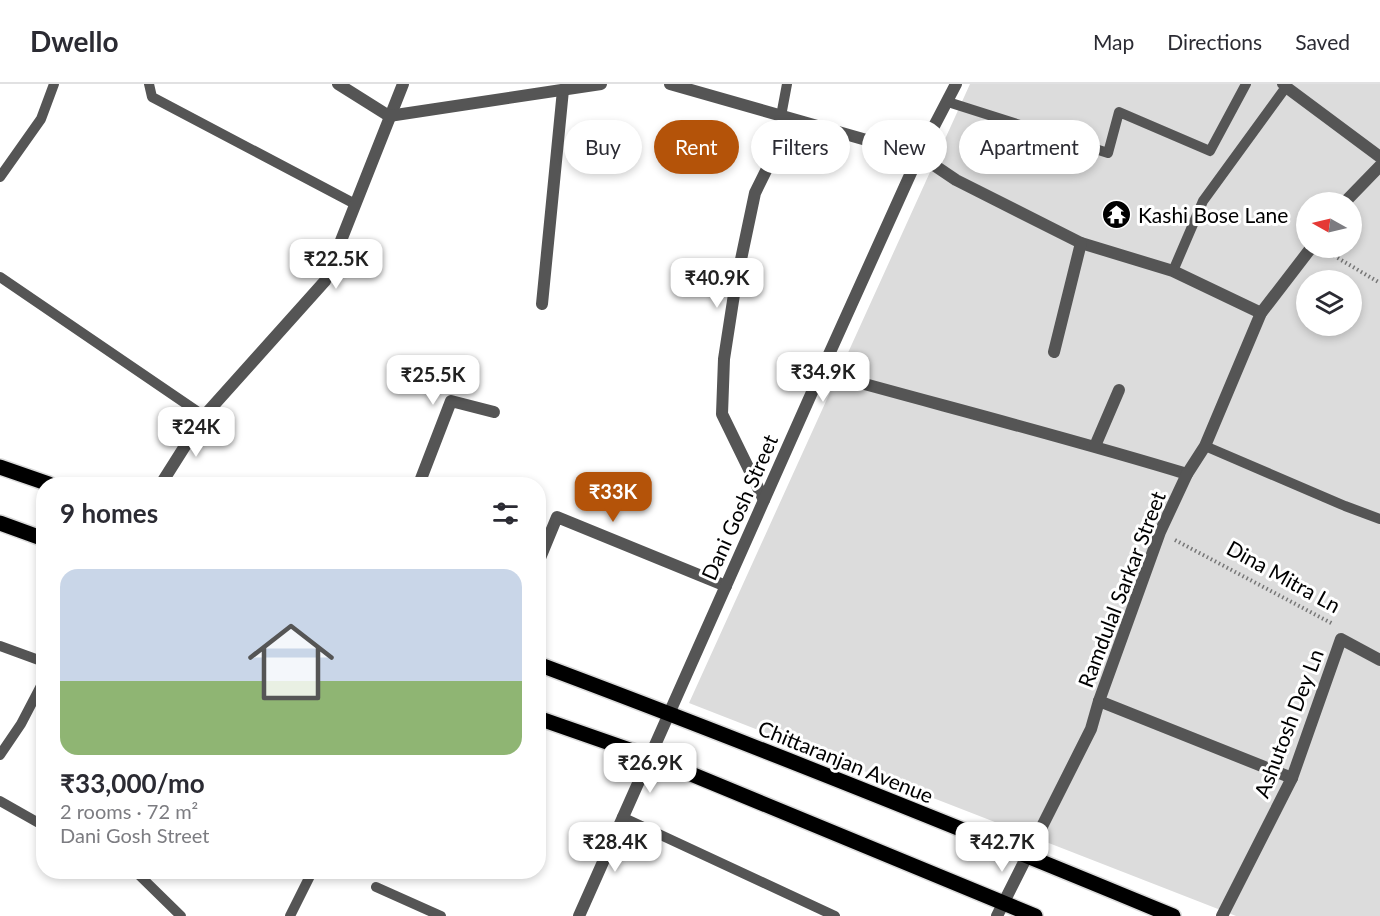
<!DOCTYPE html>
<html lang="en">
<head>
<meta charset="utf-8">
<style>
  body { margin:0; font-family:Lato,sans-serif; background:#f7f7f7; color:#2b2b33; height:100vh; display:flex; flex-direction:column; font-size:22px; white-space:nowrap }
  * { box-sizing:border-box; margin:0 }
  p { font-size:20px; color:#7c7c81 }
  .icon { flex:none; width:33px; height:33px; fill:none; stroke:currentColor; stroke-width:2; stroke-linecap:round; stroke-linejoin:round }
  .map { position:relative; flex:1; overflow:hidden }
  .panel { position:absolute; left:36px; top:393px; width:510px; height:402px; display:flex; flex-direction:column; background:#fff; border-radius:24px; box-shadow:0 3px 9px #0003 }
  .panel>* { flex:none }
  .top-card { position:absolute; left:564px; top:36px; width:570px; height:54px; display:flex; gap:12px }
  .needle { width:39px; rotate:278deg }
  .buttons { position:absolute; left:1296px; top:108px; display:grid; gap:12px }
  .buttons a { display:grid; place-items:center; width:66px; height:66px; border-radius:50%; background:#fff; box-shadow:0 3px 9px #0003; font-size:30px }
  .price { position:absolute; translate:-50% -51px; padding:0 14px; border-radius:12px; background:#fff; color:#222; font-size:20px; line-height:39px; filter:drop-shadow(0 2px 3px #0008) }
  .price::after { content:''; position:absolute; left:50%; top:36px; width:18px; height:14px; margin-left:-9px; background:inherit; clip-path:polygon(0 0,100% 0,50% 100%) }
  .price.current { background:#b45309; color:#fff }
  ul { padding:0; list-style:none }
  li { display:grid; align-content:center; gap:12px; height:318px; padding:0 24px }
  li span { display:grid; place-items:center; height:186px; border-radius:18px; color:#555 }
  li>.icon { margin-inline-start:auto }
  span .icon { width:108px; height:108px; fill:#fffc; stroke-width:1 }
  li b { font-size:26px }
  h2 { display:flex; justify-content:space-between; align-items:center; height:72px; padding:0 24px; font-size:26px }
  .tag { padding:0 21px; border-radius:27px; background:#fff; box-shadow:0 3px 9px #0003; font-size:21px; line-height:54px }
  .tag.current { background:#b45309; color:#fff }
  header { display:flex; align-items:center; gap:36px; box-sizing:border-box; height:84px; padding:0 30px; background:#fff; border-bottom:2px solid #e1e1e2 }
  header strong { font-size:28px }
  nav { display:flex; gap:33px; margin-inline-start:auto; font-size:21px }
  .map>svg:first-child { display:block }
  .green { fill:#dcdcdc; fill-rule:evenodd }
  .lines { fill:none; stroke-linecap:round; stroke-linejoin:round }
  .primary-casing { stroke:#dbdbdb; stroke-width:18 }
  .path { stroke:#777; stroke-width:4; stroke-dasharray:1.5 3; stroke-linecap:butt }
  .service { stroke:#555; stroke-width:10 }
  .minor { stroke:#555; stroke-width:12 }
  .tertiary { stroke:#555; stroke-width:12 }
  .primary { stroke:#000; stroke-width:15 }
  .labels { text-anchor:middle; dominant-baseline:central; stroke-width:6; stroke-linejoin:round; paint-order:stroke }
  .poi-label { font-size:21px; fill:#000; stroke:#fff; text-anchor:start }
  .street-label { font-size:21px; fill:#000; stroke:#fff }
</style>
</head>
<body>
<header>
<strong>Dwello</strong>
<nav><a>Map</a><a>Directions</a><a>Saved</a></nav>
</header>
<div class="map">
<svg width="1380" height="832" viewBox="0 0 1380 832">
  <rect width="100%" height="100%" fill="#fff"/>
  <path class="green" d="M970 0H1380V832H1236L689 619ZM1306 118H1352V164H1306ZM1306 196H1352V242H1306Z"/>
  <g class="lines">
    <defs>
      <g id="primary">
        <polyline points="0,383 49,400"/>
        <polyline points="0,439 44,455"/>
        <path d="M538 580C752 660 963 745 1173 832"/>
        <polyline points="538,634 650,673 1035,832"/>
      </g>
    </defs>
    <use href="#primary" class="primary-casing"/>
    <g class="path">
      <polyline points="1326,167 1380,199"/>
      <polyline points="1175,456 1333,540"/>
    </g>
    <g class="service">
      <polyline points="149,0 152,13 355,120"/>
      <polyline points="948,18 1108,69 1119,28 1210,67 1246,0"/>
      <polyline points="781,32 787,0"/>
      <polyline points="0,93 41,35 54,0"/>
      <polyline points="1173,187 1203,117 1286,3 1282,0"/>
      <polyline points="0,193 204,332"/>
      <polyline points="1205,362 1345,422 1380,435"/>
      <polyline points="0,562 44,578"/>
      <polyline points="0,671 21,640 44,596"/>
      <polyline points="0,717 44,742"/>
      <polyline points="622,733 835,832"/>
      <polyline points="136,788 181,832"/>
      <polyline points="376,803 441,832"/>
      <polyline points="290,832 312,788"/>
    </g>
    <g class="minor">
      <polyline points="1286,3 1380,73"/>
      <polyline points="919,71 956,96 1081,159 1173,187 1261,229"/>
      <polyline points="542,220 563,6"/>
      <polyline points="1054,268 1081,159"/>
      <path d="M821 288C943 322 1066 353 1187 390"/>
      <polyline points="1095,362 1119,306"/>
      <polyline points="161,400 204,332 325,197 403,0"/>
      <polyline points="419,400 451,317 494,328"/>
      <polyline points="764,416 722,330 724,275 735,204 755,109 791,36"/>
      <polyline points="538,479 557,433 726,502"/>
      <polyline points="1099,617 1292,694"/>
      <polyline points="1222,832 1292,694 1341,555 1380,576"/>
    </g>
    <g class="tertiary">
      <polyline points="338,0 389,32 601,0"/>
      <polyline points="670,0 919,71"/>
      <polyline points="1345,118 1380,82"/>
      <polyline points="579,832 821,288 919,71 956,0"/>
      <polyline points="997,832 1091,645 1099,617 1160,448 1187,390 1205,362 1261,229 1311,164"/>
    </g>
    <use href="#primary" class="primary"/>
  </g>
  <defs>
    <symbol id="temple-disc" viewBox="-11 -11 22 22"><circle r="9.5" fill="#000" stroke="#fff"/><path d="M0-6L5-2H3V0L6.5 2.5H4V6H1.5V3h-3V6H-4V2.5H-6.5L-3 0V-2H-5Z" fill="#fff"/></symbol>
  </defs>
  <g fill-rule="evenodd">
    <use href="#temple-disc" x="1100" y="114" width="33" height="33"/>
  </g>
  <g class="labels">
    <g class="poi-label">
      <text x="1138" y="130">Kashi Bose Lane</text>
    </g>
    <g class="street-label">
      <text transform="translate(739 423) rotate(-66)">Dani Gosh Street</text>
      <text transform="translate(1284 492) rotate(29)">Dina Mitra Ln</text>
      <text transform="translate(1121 505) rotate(-69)">Ramdulal Sarkar Street</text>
      <text transform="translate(1288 639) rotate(-69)">Ashutosh Dey Ln</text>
      <text transform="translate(846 677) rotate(22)">Chittaranjan Avenue</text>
    </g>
  </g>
</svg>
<div class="buttons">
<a><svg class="needle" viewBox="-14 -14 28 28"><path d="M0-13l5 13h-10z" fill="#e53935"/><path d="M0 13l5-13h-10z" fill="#7c7c81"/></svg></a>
<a><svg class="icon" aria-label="layers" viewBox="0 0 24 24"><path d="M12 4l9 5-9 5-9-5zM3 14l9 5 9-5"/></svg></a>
</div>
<b class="price" style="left:336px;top:206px">₹22.5K</b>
<b class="price" style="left:717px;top:225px">₹40.9K</b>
<b class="price" style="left:823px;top:319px">₹34.9K</b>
<b class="price" style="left:433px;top:322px">₹25.5K</b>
<b class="price" style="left:196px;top:374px">₹24K</b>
<b class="price current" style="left:613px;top:439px">₹33K</b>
<b class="price" style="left:650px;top:710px">₹26.9K</b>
<b class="price" style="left:615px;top:789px">₹28.4K</b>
<b class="price" style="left:1002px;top:789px">₹42.7K</b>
<div class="top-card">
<a class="tag">Buy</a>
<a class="tag current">Rent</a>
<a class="tag">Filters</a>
<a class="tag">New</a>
<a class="tag">Apartment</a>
</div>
<section class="panel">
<h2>9 homes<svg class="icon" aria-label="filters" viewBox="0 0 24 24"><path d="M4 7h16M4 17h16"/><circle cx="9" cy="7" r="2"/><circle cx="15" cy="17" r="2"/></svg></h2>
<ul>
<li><span style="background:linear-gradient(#c9d6e8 60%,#8fb573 0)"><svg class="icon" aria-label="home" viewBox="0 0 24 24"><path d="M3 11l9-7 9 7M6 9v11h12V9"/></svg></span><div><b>₹33,000/mo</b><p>2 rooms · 72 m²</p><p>Dani Gosh Street</p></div></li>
</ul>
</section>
</div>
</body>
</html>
